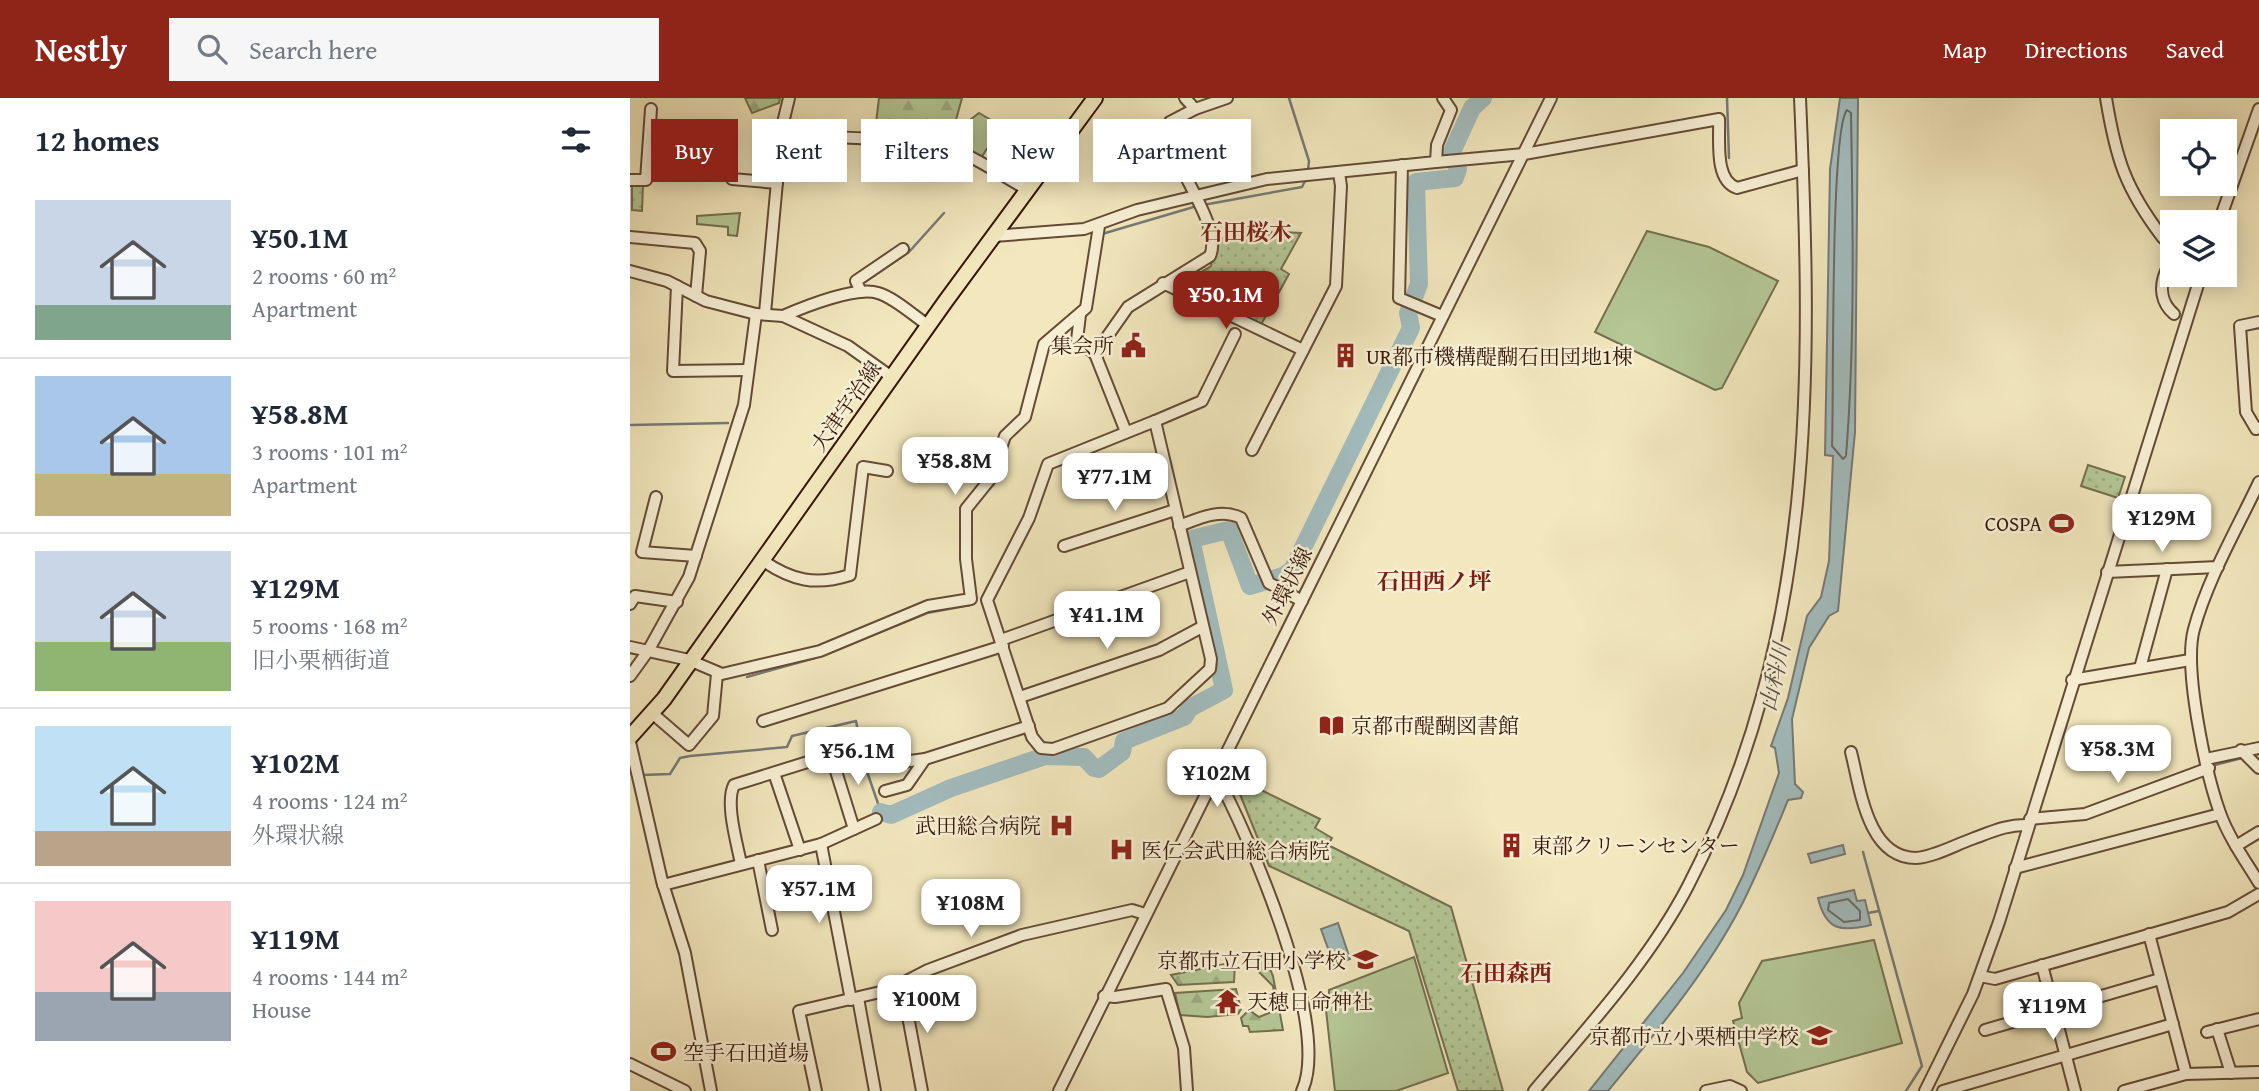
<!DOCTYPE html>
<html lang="en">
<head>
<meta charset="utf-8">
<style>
  body { margin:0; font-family:"Gentium Book Plus","Noto Serif JP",serif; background:#f6f6f7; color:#1f2937; height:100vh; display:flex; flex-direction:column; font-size:26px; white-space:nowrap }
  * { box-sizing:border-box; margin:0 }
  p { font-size:23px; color:#747a83 }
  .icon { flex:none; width:38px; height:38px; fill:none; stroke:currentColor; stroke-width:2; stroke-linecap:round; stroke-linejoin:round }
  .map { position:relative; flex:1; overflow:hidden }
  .drawer { display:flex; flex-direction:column; background:#fff; width:630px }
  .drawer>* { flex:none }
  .top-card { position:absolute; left:21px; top:21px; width:665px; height:63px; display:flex; gap:14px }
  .controls { position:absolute; left:1530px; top:21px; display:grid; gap:14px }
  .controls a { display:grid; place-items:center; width:77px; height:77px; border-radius:0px; background:#fff; box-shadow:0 4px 18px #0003; font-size:35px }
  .price { position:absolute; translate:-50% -60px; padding:0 16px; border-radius:14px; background:#fff; color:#222; font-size:23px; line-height:46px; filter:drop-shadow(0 2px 4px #0008) }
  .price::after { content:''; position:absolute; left:50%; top:42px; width:21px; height:16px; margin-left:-10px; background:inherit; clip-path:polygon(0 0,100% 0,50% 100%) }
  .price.current { background:#8f2418; color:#fff }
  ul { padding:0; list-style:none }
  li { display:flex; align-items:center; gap:21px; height:175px; padding:0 35px }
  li+li { border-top:2px solid #e0e1e3 }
  li span { display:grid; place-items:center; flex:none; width:196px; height:140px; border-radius:0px; color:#555 }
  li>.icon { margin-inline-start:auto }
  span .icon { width:84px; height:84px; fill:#fffc; stroke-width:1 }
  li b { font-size:30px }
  h2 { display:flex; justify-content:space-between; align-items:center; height:84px; padding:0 35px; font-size:30px }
  .chip { padding:0 24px; border-radius:0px; background:#fff; box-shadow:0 4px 18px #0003; font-size:24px; line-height:63px }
  .chip.current { background:#8f2418; color:#fff }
  header { display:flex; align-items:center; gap:42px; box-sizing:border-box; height:98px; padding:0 35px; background:#8f2418; color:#fff }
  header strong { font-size:33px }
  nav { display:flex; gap:38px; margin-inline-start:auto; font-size:24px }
  .search { width:490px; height:63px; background:#f6f6f7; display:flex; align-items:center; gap:18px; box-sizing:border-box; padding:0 24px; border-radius:0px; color:#747a83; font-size:26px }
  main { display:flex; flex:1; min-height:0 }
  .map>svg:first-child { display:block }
  .green { fill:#b4c795; stroke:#746f4f; stroke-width:2 }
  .forest { fill:url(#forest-firs); stroke:#746f4f; stroke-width:2 }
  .park { fill:url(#park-dots); stroke:#746f4f; stroke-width:2 }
  .water { fill:#a2bcbe; stroke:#767a76; stroke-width:2 }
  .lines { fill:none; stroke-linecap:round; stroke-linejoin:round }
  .shore { stroke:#6c6a64; stroke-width:2 }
  .stream { stroke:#767a76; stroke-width:2.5 }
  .river { stroke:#a2bcbe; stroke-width:18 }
  .minor-casing { stroke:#644b36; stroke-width:14 }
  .major-casing { stroke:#351709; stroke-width:18 }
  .minor { stroke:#f7efd4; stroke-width:10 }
  .major { stroke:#f2e7bd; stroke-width:14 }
  .labels { text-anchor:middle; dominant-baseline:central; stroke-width:5; stroke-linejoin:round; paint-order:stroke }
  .poi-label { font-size:21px; fill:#351709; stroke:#f7efd4; text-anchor:start }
  .street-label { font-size:21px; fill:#351709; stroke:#f7efd4 }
  .neighbourhood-label { font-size:23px; font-weight:bold; fill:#7a1f14; stroke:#f7efd4 }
  .water-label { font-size:23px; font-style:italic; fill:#5b5148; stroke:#f7efd4 }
</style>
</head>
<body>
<header>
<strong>Nestly</strong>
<div class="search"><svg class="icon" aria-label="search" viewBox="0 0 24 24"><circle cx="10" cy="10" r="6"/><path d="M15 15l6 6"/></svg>Search here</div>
<nav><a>Map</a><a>Directions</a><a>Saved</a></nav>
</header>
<main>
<section class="drawer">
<h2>12 homes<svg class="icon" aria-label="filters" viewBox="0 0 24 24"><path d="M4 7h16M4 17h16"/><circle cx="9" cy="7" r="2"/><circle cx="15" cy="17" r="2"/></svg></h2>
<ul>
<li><span style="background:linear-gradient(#c9d6e8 75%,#7fa58c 0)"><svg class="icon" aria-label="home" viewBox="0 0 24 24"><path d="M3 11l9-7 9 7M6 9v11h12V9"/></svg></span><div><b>¥50.1M</b><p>2 rooms · 60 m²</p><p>Apartment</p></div></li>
<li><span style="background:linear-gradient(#a9c7e8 70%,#c2b280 0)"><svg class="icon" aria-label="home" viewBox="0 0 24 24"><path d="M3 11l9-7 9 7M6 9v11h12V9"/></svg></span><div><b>¥58.8M</b><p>3 rooms · 101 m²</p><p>Apartment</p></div></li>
<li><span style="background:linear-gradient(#c9d6e8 65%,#8fb573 0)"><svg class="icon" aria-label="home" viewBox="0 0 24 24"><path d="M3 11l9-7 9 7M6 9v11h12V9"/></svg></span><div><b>¥129M</b><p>5 rooms · 168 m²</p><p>旧小栗栖街道</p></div></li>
<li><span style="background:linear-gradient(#bfe0f5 75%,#b9a48a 0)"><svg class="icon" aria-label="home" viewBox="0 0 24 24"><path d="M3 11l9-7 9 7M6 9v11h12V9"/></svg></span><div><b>¥102M</b><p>4 rooms · 124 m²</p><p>外環状線</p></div></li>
<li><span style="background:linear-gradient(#f6c9c9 65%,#9aa5b1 0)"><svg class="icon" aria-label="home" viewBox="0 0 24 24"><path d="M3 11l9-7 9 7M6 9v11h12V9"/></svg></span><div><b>¥119M</b><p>4 rooms · 144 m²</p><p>House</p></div></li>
</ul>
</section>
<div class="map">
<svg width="1629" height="993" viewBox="0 0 1629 993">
  <defs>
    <pattern id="forest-firs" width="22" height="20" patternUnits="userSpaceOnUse" patternTransform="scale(1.75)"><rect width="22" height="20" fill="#b4c795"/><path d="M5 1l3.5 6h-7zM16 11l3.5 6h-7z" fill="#9baa7f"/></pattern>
    <pattern id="park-dots" width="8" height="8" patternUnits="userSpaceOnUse" patternTransform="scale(1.75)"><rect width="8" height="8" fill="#b4c795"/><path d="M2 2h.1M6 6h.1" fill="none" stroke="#9baa7f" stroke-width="1.8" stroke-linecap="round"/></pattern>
  </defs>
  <rect width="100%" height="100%" fill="#f2e7bd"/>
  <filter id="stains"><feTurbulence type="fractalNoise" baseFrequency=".00286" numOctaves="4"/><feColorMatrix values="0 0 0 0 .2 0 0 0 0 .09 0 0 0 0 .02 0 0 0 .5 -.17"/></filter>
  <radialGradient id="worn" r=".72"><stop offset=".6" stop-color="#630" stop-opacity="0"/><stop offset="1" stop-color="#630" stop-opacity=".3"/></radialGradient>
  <g class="green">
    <polygon points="349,15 380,33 368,49 360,46 351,60 314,42"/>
    <polygon points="158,32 170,37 169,83 152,82"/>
    <polygon points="110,115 107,138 98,137 98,129 67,126 67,118"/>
    <polygon points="1017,133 1079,149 1148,183 1092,290 1085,292 965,234"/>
    <polygon points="1244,842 1272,945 1128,985 1117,974 1103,923 1112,920 1109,905 1132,863"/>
    <polygon points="784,859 818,975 766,993 705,993 696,912 699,911 699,892"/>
  </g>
  <g class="forest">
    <polygon points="115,0 150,0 149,5 122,15"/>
    <polygon points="249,0 332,0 324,29 312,40 253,36 246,25"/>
    <polygon points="634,857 643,878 653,932 620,934 618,928 613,928 611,920 619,912 629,919 647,912 643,888 629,874 628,858"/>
    <polygon points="605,864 604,884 548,887 541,877"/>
    <polygon points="606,891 611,911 608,916 577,919 550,917 545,895"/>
  </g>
  <g class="park">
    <polygon points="2,86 13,86 12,113 2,112"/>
    <path d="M652 134 671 135 651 171 659 176 628 232 545 190 581 168 586 144C605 132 630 135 652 134Z"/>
    <polygon points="1458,367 1495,379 1488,400 1451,388"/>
    <polygon points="608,660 624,668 618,681 633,693 690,721 685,730 702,740 698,747 821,809 873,993 828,993 779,833 639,768 605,684"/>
  </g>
  <g class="water">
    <path d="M1210 0H1228L1225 334 1208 513 1199 518 1179 550 1162 621 1165 686 1173 694 1171 700 1158 702C1145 734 1132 765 1117 796 1083 867 1028 932 978 993H959L1053 875 1096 812 1113 777 1149 675 1145 650 1141 648 1158 600 1177 518 1191 499 1199 463 1203 358 1195 357 1200 71Z"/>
    <polygon points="1213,747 1215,756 1181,765 1178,756"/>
    <path d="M1224 792 1227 803 1235 802 1241 827C1211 834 1196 833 1188 800Z"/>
    <polygon points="708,825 720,861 704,867 691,831"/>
  </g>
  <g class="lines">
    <g class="shore">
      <path d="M1217 12 1221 15C1223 129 1225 245 1216 358L1213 361 1202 348C1204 303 1200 31 1217 12Z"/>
      <polygon points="1218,801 1230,813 1230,822 1214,824 1198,812 1199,805"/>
    </g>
    <g class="stream">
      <polyline points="659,0 679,63 678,72"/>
      <polyline points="1097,0 1099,60"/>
      <polyline points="573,107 672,89 677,79"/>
      <polyline points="472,136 567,108"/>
      <polyline points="232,186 279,154 314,115"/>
      <polyline points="0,327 98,325"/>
      <polyline points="191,558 297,515 340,507"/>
      <polyline points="117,579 185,560"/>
      <polyline points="1581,668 1612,660"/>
      <polyline points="12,677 40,676 50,660 60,658 157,649 162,638 226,623 235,668 251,714"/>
      <polyline points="1505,692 1545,677"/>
      <polyline points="1233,754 1292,968 1276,993"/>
      <polyline points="1238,815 1249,813"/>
    </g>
    <polyline class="river" points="251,714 261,717 321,690 415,658 454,659 464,670 469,671 492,654 494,643 554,619 560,610 594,592 561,441 599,432 620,488 653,478 662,472 781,230 778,215 789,186 786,84 825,80 828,71 821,56 842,10 853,0"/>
    <defs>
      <g id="minor">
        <polyline points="555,0 565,11"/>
        <path d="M1476 0C1486 61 1495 90 1533 140L1542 141"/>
        <path d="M152 29C206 47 263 35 318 49 339 55 378 81 398 92"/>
        <path d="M806 64 894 56 1089 21C1090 42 1084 82 1107 90L1173 72"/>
        <polyline points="772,67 769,200 812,218"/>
        <polyline points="102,81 147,85"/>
        <polyline points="0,82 16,82 21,11"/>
        <polyline points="1589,124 1629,11"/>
        <polyline points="364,138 454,131 507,112 637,81 806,64 807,47 821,12 813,0"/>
        <polyline points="0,139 65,145 70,153 66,198"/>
        <path d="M1542 172 1536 173C1529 189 1531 205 1544 216"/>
        <polyline points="0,173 37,183 76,203 126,216 153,218 218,248 263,280"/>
        <polyline points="533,185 673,252"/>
        <polyline points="47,188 43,273 118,272"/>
        <polyline points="231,194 226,183 273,151"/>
        <polyline points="135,215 152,29 159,0"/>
        <polyline points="450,217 447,242 465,256"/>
        <path d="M153 218C174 209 226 188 248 195 265 200 284 218 299 228"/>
        <polyline points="1629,224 1610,228 1616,314 1626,331 1629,330"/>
        <polygon points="525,323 581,561 580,571 538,610 423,651 411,650 402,639 357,502 399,420 418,366"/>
        <polyline points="525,323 572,303 605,236"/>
        <path d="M496 334 465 256 498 209 580 158C593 129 544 69 540 41 539 36 540 30 540 24L565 11 597 0"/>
        <polyline points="622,352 706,188 711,88 709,75"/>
        <path d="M1629 384C1607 431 1578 480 1564 531 1553 570 1576 676 1590 715 1599 740 1615 762 1629 785"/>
        <polyline points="26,399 12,454 66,458"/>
        <polyline points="1495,419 1557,417"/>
        <path d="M549 428C570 420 590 410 611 420L639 485 672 503"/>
        <polyline points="434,448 545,412"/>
        <path d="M132 462C162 483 186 488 220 477L233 369 257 373"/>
        <polyline points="1477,474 1588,469"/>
        <polyline points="0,506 5,498 47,504"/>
        <polyline points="371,542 560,474"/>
        <polyline points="0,549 59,562 92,576 190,553 298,508 341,501 336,461 336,411 361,380 375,338 395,319 414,246 456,210 469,128"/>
        <polyline points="1510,570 1537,471"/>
        <polyline points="0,578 18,553 59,479 114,307 126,216"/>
        <polyline points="1442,582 1560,562"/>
        <polyline points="390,599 529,552 572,529"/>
        <polyline points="22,615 59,647 83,618 87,576"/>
        <polyline points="133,623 373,548"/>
        <polyline points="0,644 32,783 55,855 81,993"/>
        <polyline points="1611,652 1629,670"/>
        <path d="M1221 654C1230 689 1237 760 1286 760 1304 759 1325 747 1342 741 1361 734 1378 726 1398 727"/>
        <polyline points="201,657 224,731"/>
        <polyline points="1576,661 1629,650"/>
        <polyline points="250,667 295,661"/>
        <polyline points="144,675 170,752"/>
        <path d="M585 675C619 737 702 928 672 993"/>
        <polyline points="255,693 277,687 295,661 399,628"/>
        <polyline points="1400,721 1455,716 1579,670"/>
        <polyline points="191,746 221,902"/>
        <polyline points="1606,748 1629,734"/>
        <polyline points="128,762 142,832"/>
        <path d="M111 766C107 745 95 705 104 687L229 648"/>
        <polyline points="1385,770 1590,716"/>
        <polyline points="197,786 215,783"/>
        <polyline points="33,787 191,746 246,721"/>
        <polyline points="1519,836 1556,976"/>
        <polyline points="1412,867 1445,993"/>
        <polyline points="1350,878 1365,881 1598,814 1629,796"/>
        <polyline points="272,886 292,993"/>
        <polyline points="474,898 485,899 536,891 554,950 557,993"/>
        <polyline points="228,900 245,993"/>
        <polyline points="1587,931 1601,975"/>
        <polyline points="1355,932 1530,881"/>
        <polyline points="1577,934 1629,921"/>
        <polyline points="0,966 55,993"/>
        <polyline points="186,993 169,913 259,892 298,872 392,837 502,812 515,816"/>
        <polyline points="429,993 921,0"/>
        <path d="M904 993C958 929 1019 863 1058 788 1188 538 1182 274 1170 0"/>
        <polyline points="1076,993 1100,988 1111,993"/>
        <polyline points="1295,993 1343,896 1369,824 1571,177"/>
        <polyline points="1313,993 1543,926"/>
        <polyline points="1494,993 1556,976 1629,974"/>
      </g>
      <polyline id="major" points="0,639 34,601 315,204 465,0"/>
    </defs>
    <use href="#minor" class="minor-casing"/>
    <use href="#major" class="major-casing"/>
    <use href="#minor" class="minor"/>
    <use href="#major" class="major"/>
  </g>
  <defs>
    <symbol id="civic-bare" viewBox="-9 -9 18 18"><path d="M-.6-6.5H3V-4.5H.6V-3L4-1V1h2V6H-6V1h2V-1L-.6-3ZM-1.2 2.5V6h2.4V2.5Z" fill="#8f2418" stroke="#f7efd4" stroke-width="2.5" paint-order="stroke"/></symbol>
    <symbol id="building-bare" viewBox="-9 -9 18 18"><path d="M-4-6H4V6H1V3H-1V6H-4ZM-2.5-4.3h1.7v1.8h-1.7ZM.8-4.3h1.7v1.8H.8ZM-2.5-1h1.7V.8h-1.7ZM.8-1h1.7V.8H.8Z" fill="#8f2418" stroke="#f7efd4" stroke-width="2.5" paint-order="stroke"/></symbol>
    <symbol id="stadium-bare" viewBox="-9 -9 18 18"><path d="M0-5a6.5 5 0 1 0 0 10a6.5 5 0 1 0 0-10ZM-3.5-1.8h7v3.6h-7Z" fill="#8f2418" stroke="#f7efd4" stroke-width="2.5" paint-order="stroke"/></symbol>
    <symbol id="library-bare" viewBox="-9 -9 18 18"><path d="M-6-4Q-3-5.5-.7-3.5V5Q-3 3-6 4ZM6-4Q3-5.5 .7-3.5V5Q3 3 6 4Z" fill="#8f2418" stroke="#f7efd4" stroke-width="2.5" paint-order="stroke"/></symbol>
    <symbol id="hospital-bare" viewBox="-9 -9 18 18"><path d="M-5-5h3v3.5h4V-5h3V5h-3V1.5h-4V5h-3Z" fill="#8f2418" stroke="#f7efd4" stroke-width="2.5" paint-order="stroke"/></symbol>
    <symbol id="school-bare" viewBox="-9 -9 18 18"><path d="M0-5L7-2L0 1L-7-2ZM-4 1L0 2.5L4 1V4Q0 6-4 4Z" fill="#8f2418" stroke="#f7efd4" stroke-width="2.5" paint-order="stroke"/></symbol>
    <symbol id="temple-bare" viewBox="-9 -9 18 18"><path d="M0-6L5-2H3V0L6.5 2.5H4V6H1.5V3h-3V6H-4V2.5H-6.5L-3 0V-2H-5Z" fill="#8f2418" stroke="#f7efd4" stroke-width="2.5" paint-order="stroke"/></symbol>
  </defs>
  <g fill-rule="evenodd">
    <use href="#civic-bare" x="486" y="230" width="35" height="35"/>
    <use href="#building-bare" x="698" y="240" width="35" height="35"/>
    <use href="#stadium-bare" x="1414" y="408" width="35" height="35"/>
    <use href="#library-bare" x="684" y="610" width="35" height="35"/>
    <use href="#hospital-bare" x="414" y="710" width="35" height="35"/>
    <use href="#building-bare" x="864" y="730" width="35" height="35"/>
    <use href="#hospital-bare" x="474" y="734" width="35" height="35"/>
    <use href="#school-bare" x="718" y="844" width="35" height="35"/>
    <use href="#temple-bare" x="580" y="886" width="35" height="35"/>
    <use href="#school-bare" x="1172" y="920" width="35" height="35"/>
    <use href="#stadium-bare" x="16" y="936" width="35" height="35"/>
  </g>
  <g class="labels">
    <g class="poi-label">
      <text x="484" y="247" text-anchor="end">集会所</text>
      <text x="736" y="258">UR都市機構醍醐石田団地1棟</text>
      <text x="1412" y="425" text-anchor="end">COSPA</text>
      <text x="721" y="627">京都市醍醐図書館</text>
      <text x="411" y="727" text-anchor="end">武田総合病院</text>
      <text x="901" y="747">東部クリーンセンター</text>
      <text x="511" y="752">医仁会武田総合病院</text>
      <text x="716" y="862" text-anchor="end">京都市立石田小学校</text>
      <text x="617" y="903">天穂日命神社</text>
      <text x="1169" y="938" text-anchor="end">京都市立小栗栖中学校</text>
      <text x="53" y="954">空手石田道場</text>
    </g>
    <g class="street-label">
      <text transform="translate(216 308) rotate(-55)">大津宇治線</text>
      <text transform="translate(657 488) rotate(-63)">外環状線</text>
    </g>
    <g class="neighbourhood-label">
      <text x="616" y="133">石田桜木</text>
      <text x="804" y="482">石田西ノ坪</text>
      <text x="876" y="874">石田森西</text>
    </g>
    <g class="water-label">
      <text transform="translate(1144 579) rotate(-77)">山科川</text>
    </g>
  </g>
  <rect width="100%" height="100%" filter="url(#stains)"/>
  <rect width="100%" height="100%" fill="url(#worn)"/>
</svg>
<div class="controls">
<a><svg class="icon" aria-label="locate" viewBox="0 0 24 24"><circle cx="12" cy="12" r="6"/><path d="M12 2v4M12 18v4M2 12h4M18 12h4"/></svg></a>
<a><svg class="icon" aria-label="layers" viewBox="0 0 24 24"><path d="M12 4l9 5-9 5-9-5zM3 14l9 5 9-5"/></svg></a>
</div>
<b class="price current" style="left:596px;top:233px">¥50.1M</b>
<b class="price" style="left:325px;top:399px">¥58.8M</b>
<b class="price" style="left:485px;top:415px">¥77.1M</b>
<b class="price" style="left:1532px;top:456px">¥129M</b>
<b class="price" style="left:477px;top:553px">¥41.1M</b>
<b class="price" style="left:1488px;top:687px">¥58.3M</b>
<b class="price" style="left:228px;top:689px">¥56.1M</b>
<b class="price" style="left:587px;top:711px">¥102M</b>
<b class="price" style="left:189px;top:827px">¥57.1M</b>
<b class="price" style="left:341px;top:841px">¥108M</b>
<b class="price" style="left:297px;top:937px">¥100M</b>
<b class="price" style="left:1423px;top:944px">¥119M</b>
<div class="top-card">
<a class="chip current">Buy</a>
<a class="chip">Rent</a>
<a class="chip">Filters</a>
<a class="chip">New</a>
<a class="chip">Apartment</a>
</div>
</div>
</main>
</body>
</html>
